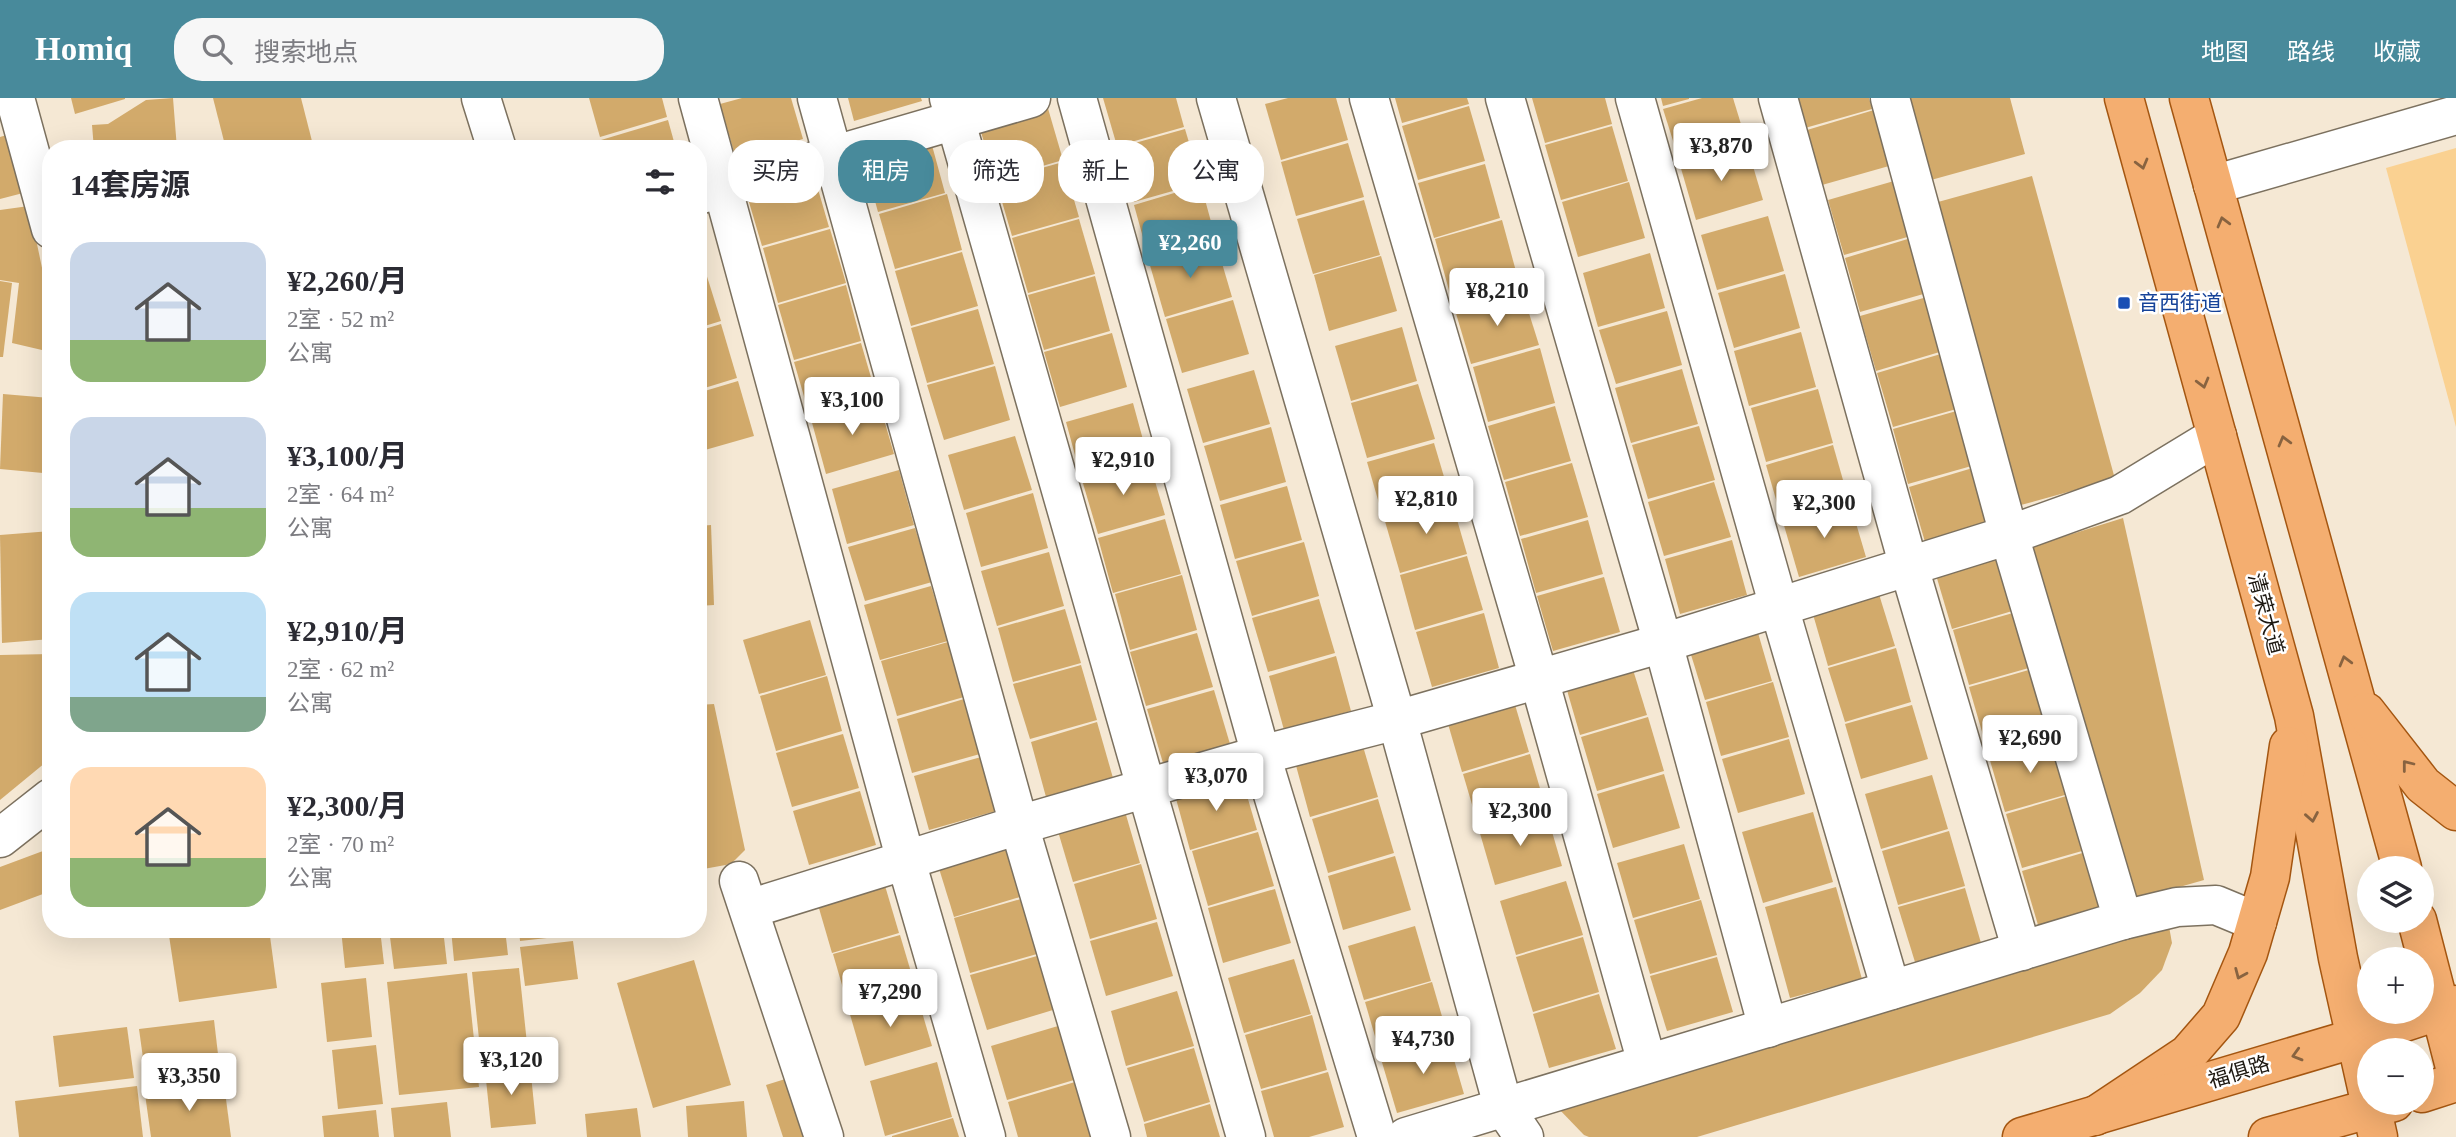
<!DOCTYPE html>
<html lang="zh">
<head>
<meta charset="utf-8">
<style>
  body { margin:0; font-family:"Times New Roman","Noto Sans SC",serif; background:#f7f7f7; color:#2b2b33; height:100vh; display:flex; flex-direction:column; font-size:26px; white-space:nowrap }
  * { box-sizing:border-box; margin:0 }
  p { font-size:23px; color:#7c7c81 }
  .icon { flex:none; width:38px; height:38px; fill:none; stroke:currentColor; stroke-width:2; stroke-linecap:round; stroke-linejoin:round }
  .map { position:relative; flex:1; overflow:hidden }
  .drawer { position:absolute; left:42px; top:42px; width:665px; height:798px; display:flex; flex-direction:column; background:#fff; border-radius:28px; box-shadow:0 7px 28px #0002 }
  .drawer>* { flex:none }
  .guide { position:absolute; left:728px; top:42px; width:665px; height:63px; display:flex; gap:14px }
  .tools { position:absolute; left:2357px; top:758px; display:grid; gap:14px }
  .tools a { display:grid; place-items:center; width:77px; height:77px; border-radius:50%; background:#fff; box-shadow:0 7px 28px #0002; font-size:35px }
  .price { position:absolute; translate:-50% -60px; padding:0 16px; border-radius:7px; background:#fff; color:#222; font-size:23px; line-height:46px; filter:drop-shadow(0 2px 4px #0008) }
  .price::after { content:''; position:absolute; left:50%; top:42px; width:21px; height:16px; margin-left:-10px; background:inherit; clip-path:polygon(0 0,100% 0,50% 100%) }
  .price.on { background:#488a9b; color:#fff }
  ul { padding:0; list-style:none }
  li { display:flex; align-items:center; gap:21px; height:175px; padding:0 28px }
  li span { display:grid; place-items:center; flex:none; width:196px; height:140px; border-radius:21px; color:#555 }
  li>.icon { margin-inline-start:auto }
  span .icon { width:84px; height:84px; fill:#fffc; stroke-width:1 }
  li b { font-size:30px }
  h2 { display:flex; justify-content:space-between; align-items:center; height:84px; padding:0 28px; font-size:30px }
  .chip { padding:0 24px; border-radius:28px; background:#fff; box-shadow:0 7px 28px #0002; font-size:24px; line-height:63px }
  .chip.on { background:#488a9b; color:#fff }
  header { display:flex; align-items:center; gap:42px; box-sizing:border-box; height:98px; padding:0 35px; background:#488a9b; color:#fff }
  header strong { font-size:33px }
  nav { display:flex; gap:38px; margin-inline-start:auto; font-size:24px }
  .search { width:490px; height:63px; background:#f7f7f7; display:flex; align-items:center; gap:18px; box-sizing:border-box; padding:0 24px; border-radius:28px; color:#7c7c81; font-size:26px }
  .map>svg:first-child { display:block }
  .green { fill:#fad191 }
  .building { fill:#d2aa6b }
  .lines { fill:none; stroke-linecap:round; stroke-linejoin:round }
  .minor-casing { stroke:#7c715f; stroke-width:41 }
  .major-casing { stroke:#a45611; stroke-width:41 }
  .minor { stroke:#fff; stroke-width:38 }
  .major { stroke:#f4ae70; stroke-width:38 }
  .oneway { stroke:#886340 }
  .transit-dot { fill:#1a4fb4; stroke:#fff; stroke-width:2.5 }
  .labels { text-anchor:middle; dominant-baseline:central; stroke-width:5; stroke-linejoin:round; paint-order:stroke }
  .transit-label { font-size:21px; fill:#164399; stroke:#fff; text-anchor:start }
  .street-label { font-size:21px; fill:#1d1811; stroke:#fff }
</style>
</head>
<body>
<header>
<strong>Homiq</strong>
<div class="search"><svg class="icon" aria-label="search" viewBox="0 0 24 24"><circle cx="10" cy="10" r="6"/><path d="M15 15l6 6"/></svg>搜索地点</div>
<nav><a>地图</a><a>路线</a><a>收藏</a></nav>
</header>
<div class="map">
<svg width="2456" height="1039" viewBox="0 0 2456 1039">
  <rect width="100%" height="100%" fill="#f5e8d4"/>
  <polygon class="green" points="2456,50 2456,329 2386,70"/>
  <g class="building">
    <polygon points="71,0 125,0 125,1 75,16"/>
    <polygon points="173,0 177,51 94,51 92,27 108,26 146,2"/>
    <polygon points="213,0 301,0 314,51 226,51"/>
    <polygon points="589,0 662,0 667,19 600,39"/>
    <polygon points="742,0 791,0 803,41 736,61 720,6"/>
    <polygon points="848,0 921,0 922,3 854,23"/>
    <polygon points="1103,0 1176,0 1184,29 1117,48"/>
    <polygon points="1288,0 1336,0 1348,42 1281,62 1265,6"/>
    <polygon points="1395,0 1467,0 1469,6 1402,25"/>
    <polygon points="1532,0 1605,0 1612,26 1545,45"/>
    <polygon points="1661,0 1689,0 1689,1 1663,8"/>
    <polygon points="1702,0 1733,0 1747,46 1680,65 1663,11"/>
    <polygon points="1797,0 1869,0 1872,11 1805,30"/>
    <polygon points="1909,0 2010,0 2025,56 1931,82"/>
    <polygon points="1047,7 1063,62 995,82 979,27"/>
    <polygon points="1469,8 1485,63 1418,82 1402,28"/>
    <polygon points="1874,12 1889,68 1822,87 1807,32"/>
    <polygon points="668,22 676,51 604,51 601,42"/>
    <polygon points="1612,28 1628,83 1561,102 1545,47"/>
    <polygon points="1185,31 1201,85 1134,104 1117,50"/>
    <polygon points="10,36 27,94 0,101 0,39"/>
    <polygon points="930,40 945,95 878,114 863,59"/>
    <polygon points="1348,45 1364,99 1296,118 1281,64"/>
    <polygon points="1747,48 1763,102 1696,122 1680,67"/>
    <polygon points="1063,64 1079,119 1012,138 996,83"/>
    <polygon points="1485,66 1500,120 1434,140 1418,85"/>
    <polygon points="813,74 829,129 762,148 746,94"/>
    <polygon points="2032,78 2115,381 2021,407 1938,104"/>
    <polygon points="1894,83 1911,138 1844,157 1828,102"/>
    <polygon points="1629,84 1645,140 1578,159 1562,104"/>
    <polygon points="1201,87 1216,142 1149,161 1134,107"/>
    <polygon points="947,96 962,152 895,171 879,116"/>
    <polygon points="1364,102 1380,157 1313,176 1297,121"/>
    <polygon points="29,108 45,184 42,252 12,245 19,185 0,182 0,112"/>
    <polygon points="1768,118 1784,173 1717,192 1701,137"/>
    <polygon points="1079,121 1095,176 1028,195 1012,140"/>
    <polygon points="1502,122 1517,177 1450,196 1435,141"/>
    <polygon points="830,131 846,185 778,205 763,150"/>
    <polygon points="1911,140 1927,195 1860,214 1845,160"/>
    <polygon points="1216,145 1232,199 1165,219 1149,164"/>
    <polygon points="962,154 978,208 911,228 895,173"/>
    <polygon points="1650,155 1665,210 1598,229 1583,175"/>
    <polygon points="1381,158 1397,213 1329,233 1314,177"/>
    <polygon points="704,169 721,223 698,230 698,171"/>
    <polygon points="1785,176 1800,230 1734,250 1718,195"/>
    <polygon points="1095,178 1110,233 1044,252 1028,197"/>
    <polygon points="0,183 12,185 3,259 0,259"/>
    <polygon points="846,187 861,243 794,262 778,207"/>
    <polygon points="1522,193 1539,247 1471,266 1455,212"/>
    <polygon points="1927,199 1943,253 1876,273 1860,218"/>
    <polygon points="1233,202 1249,256 1182,275 1166,221"/>
    <polygon points="978,211 994,266 927,285 911,230"/>
    <polygon points="1667,213 1682,267 1616,286 1599,232"/>
    <polygon points="721,226 737,280 698,292 698,233"/>
    <polygon points="1402,229 1417,283 1351,303 1335,248"/>
    <polygon points="1801,234 1816,289 1749,308 1734,253"/>
    <polygon points="1112,235 1127,289 1060,309 1044,254"/>
    <polygon points="861,245 877,300 810,319 794,264"/>
    <polygon points="1540,250 1555,305 1488,324 1473,269"/>
    <polygon points="1944,255 1960,310 1893,329 1877,275"/>
    <polygon points="995,268 1010,322 944,342 927,287"/>
    <polygon points="1682,271 1698,326 1631,345 1615,290"/>
    <polygon points="1254,272 1270,326 1203,345 1187,291"/>
    <polygon points="738,283 754,338 698,354 698,295"/>
    <polygon points="1418,286 1435,341 1367,360 1351,305"/>
    <polygon points="1818,291 1833,345 1766,364 1751,310"/>
    <polygon points="3,296 50,300 43,375 0,371"/>
    <polygon points="878,301 894,356 826,376 811,321"/>
    <polygon points="1133,305 1148,360 1081,379 1066,324"/>
    <polygon points="1555,308 1571,363 1504,382 1488,328"/>
    <polygon points="1960,312 1975,367 1908,386 1893,331"/>
    <polygon points="1699,328 1715,382 1648,401 1632,347"/>
    <polygon points="1271,329 1286,384 1220,403 1204,348"/>
    <polygon points="1015,338 1032,392 964,412 948,357"/>
    <polygon points="1434,345 1450,399 1383,419 1367,364"/>
    <polygon points="1833,347 1849,403 1782,422 1766,367"/>
    <polygon points="1149,363 1165,417 1098,436 1082,382"/>
    <polygon points="1572,365 1588,419 1520,438 1505,384"/>
    <polygon points="1976,369 1992,424 1925,444 1909,389"/>
    <polygon points="899,372 914,427 847,446 832,391"/>
    <polygon points="1714,384 1731,439 1664,458 1648,404"/>
    <polygon points="1287,388 1302,442 1235,461 1220,407"/>
    <polygon points="1033,395 1048,450 981,469 966,415"/>
    <polygon points="1451,401 1467,456 1400,475 1384,420"/>
    <polygon points="1850,405 1866,459 1799,479 1783,424"/>
    <polygon points="2123,420 2204,782 2134,802 2027,450"/>
    <polygon points="1165,421 1181,476 1113,495 1098,440"/>
    <polygon points="1588,422 1603,476 1536,495 1521,441"/>
    <polygon points="711,427 714,507 698,508 698,428"/>
    <polygon points="915,430 932,484 865,503 848,449"/>
    <polygon points="51,433 51,541 2,545 0,437"/>
    <polygon points="1732,442 1747,497 1680,516 1665,461"/>
    <polygon points="1304,444 1319,498 1252,518 1236,463"/>
    <polygon points="1049,454 1064,508 997,528 981,473"/>
    <polygon points="2003,457 2019,511 1952,531 1936,477"/>
    <polygon points="1467,458 1483,512 1415,532 1400,477"/>
    <polygon points="1182,477 1197,532 1130,552 1115,496"/>
    <polygon points="1604,479 1620,534 1553,553 1537,498"/>
    <polygon points="931,488 948,543 880,562 864,507"/>
    <polygon points="1878,493 1895,548 1828,568 1812,513"/>
    <polygon points="1319,501 1335,555 1268,574 1252,520"/>
    <polygon points="1065,511 1081,565 1013,584 998,530"/>
    <polygon points="2020,513 2036,568 1969,587 1953,532"/>
    <polygon points="1484,515 1499,570 1432,589 1416,534"/>
    <polygon points="810,522 826,577 759,596 743,542"/>
    <polygon points="1756,528 1772,583 1705,602 1688,547"/>
    <polygon points="1197,535 1213,589 1146,608 1130,554"/>
    <polygon points="948,544 964,599 897,618 881,563"/>
    <polygon points="1896,550 1911,604 1845,624 1828,570"/>
    <polygon points="51,556 51,660 0,702 0,557"/>
    <polygon points="1336,558 1351,613 1284,632 1269,578"/>
    <polygon points="1630,562 1647,617 1580,637 1564,582"/>
    <polygon points="1081,567 1097,622 1030,641 1013,586"/>
    <polygon points="2036,570 2052,624 1985,644 1969,589"/>
    <polygon points="827,578 842,633 776,653 760,598"/>
    <polygon points="1773,584 1789,639 1721,658 1706,604"/>
    <polygon points="1214,592 1230,646 1163,665 1147,611"/>
    <polygon points="1513,600 1529,654 1462,674 1446,619"/>
    <polygon points="964,601 980,656 912,675 897,621"/>
    <polygon points="714,606 745,752 731,766 698,772 698,607"/>
    <polygon points="1912,607 1928,661 1861,681 1845,626"/>
    <polygon points="1648,619 1664,673 1597,693 1581,639"/>
    <polygon points="1097,624 1113,680 1046,699 1031,644"/>
    <polygon points="843,636 859,690 792,709 776,655"/>
    <polygon points="2056,640 2072,695 2005,714 1989,659"/>
    <polygon points="1789,641 1805,696 1738,715 1722,661"/>
    <polygon points="1362,645 1378,699 1310,719 1295,664"/>
    <polygon points="1530,656 1546,711 1479,730 1463,676"/>
    <polygon points="981,659 996,713 929,732 914,678"/>
    <polygon points="1664,676 1680,730 1613,750 1597,696"/>
    <polygon points="1241,677 1257,732 1190,752 1175,697"/>
    <polygon points="1932,677 1948,731 1881,751 1865,696"/>
    <polygon points="860,693 876,747 809,767 793,713"/>
    <polygon points="2073,696 2089,751 2022,770 2006,716"/>
    <polygon points="1378,701 1394,755 1328,775 1312,721"/>
    <polygon points="1124,710 1140,765 1073,784 1057,730"/>
    <polygon points="1546,713 1562,768 1495,787 1479,732"/>
    <polygon points="1813,714 1833,784 1763,805 1742,734"/>
    <polygon points="1949,733 1965,788 1898,807 1882,753"/>
    <polygon points="1258,734 1274,788 1208,808 1192,753"/>
    <polygon points="1004,745 1020,799 954,819 937,764"/>
    <polygon points="1684,746 1700,801 1633,820 1617,765"/>
    <polygon points="51,750 51,793 0,812 0,769"/>
    <polygon points="2089,753 2105,808 2038,827 2022,773"/>
    <polygon points="1395,758 1411,812 1343,832 1328,778"/>
    <polygon points="1141,766 1157,821 1090,841 1074,786"/>
    <polygon points="883,781 899,835 832,855 816,800"/>
    <polygon points="1566,783 1583,837 1516,857 1500,803"/>
    <polygon points="1836,789 1862,881 1790,900 1765,809"/>
    <polygon points="1965,790 1981,845 1915,864 1898,809"/>
    <polygon points="1275,791 1291,845 1223,865 1208,810"/>
    <polygon points="1021,801 1037,856 970,875 954,820"/>
    <polygon points="1701,802 1717,857 1650,876 1634,822"/>
    <polygon points="2168,823 2172,845 2162,872 2140,895 2110,916 1697,1039 1589,1039 1584,1037 1557,1009"/>
    <polygon points="1157,824 1173,878 1106,898 1090,843"/>
    <polygon points="1415,828 1431,883 1364,902 1348,848"/>
    <polygon points="168,831 269,831 277,890 179,904"/>
    <polygon points="341,831 380,831 384,866 345,870"/>
    <polygon points="389,831 443,831 447,866 394,871"/>
    <polygon points="451,831 505,831 508,857 454,863"/>
    <polygon points="519,831 573,831 574,837 520,843"/>
    <polygon points="900,837 916,891 849,911 833,856"/>
    <polygon points="1583,839 1599,894 1533,914 1516,859"/>
    <polygon points="573,843 578,881 525,888 520,849"/>
    <polygon points="1037,858 1053,912 987,932 970,877"/>
    <polygon points="1717,859 1733,914 1667,933 1650,878"/>
    <polygon points="1294,861 1311,916 1244,935 1228,880"/>
    <polygon points="694,862 731,987 653,1010 617,885"/>
    <polygon points="519,870 528,955 481,960 472,874"/>
    <polygon points="467,875 479,989 399,997 387,884"/>
    <polygon points="366,880 372,939 327,944 321,885"/>
    <polygon points="1432,884 1448,939 1381,959 1365,904"/>
    <polygon points="1177,893 1194,948 1126,968 1111,913"/>
    <polygon points="916,894 932,948 865,968 849,913"/>
    <polygon points="1599,896 1616,951 1549,970 1533,916"/>
    <polygon points="1312,917 1327,972 1261,991 1245,937"/>
    <polygon points="214,922 220,973 146,982 139,931"/>
    <polygon points="1058,928 1074,982 1007,1002 991,948"/>
    <polygon points="127,929 134,980 59,989 53,938"/>
    <polygon points="1448,941 1464,996 1397,1015 1381,961"/>
    <polygon points="376,947 383,1006 338,1011 332,952"/>
    <polygon points="1194,950 1210,1004 1144,1024 1127,970"/>
    <polygon points="937,964 952,1019 885,1038 870,983"/>
    <polygon points="530,967 536,1026 491,1030 485,972"/>
    <polygon points="1328,974 1344,1029 1309,1039 1274,1039 1261,993"/>
    <polygon points="795,978 815,1039 783,1039 766,987"/>
    <polygon points="1075,984 1091,1039 1018,1039 1008,1004"/>
    <polygon points="224,986 231,1039 151,1039 145,996"/>
    <polygon points="137,988 143,1039 19,1039 15,1003"/>
    <polygon points="744,1003 747,1039 688,1039 686,1008"/>
    <polygon points="447,1004 451,1039 394,1039 391,1010"/>
    <polygon points="1210,1006 1220,1039 1147,1039 1144,1026"/>
    <polygon points="637,1010 641,1039 587,1039 585,1016"/>
    <polygon points="376,1012 379,1039 324,1039 322,1018"/>
    <polygon points="953,1020 959,1039 892,1039 892,1038"/>
  </g>
  <g class="lines">
    <defs>
      <g id="minor">
        <polyline points="15,0 51,131"/>
        <polyline points="481,0 497,51"/>
        <polyline points="698,0 906,763 986,1039"/>
        <polyline points="817,0 1019,727 1111,1039"/>
        <polyline points="949,0 1246,1039"/>
        <polyline points="1077,0 1261,657 1377,1039"/>
        <polyline points="1216,0 1397,622 1503,1008 1524,1039"/>
        <polyline points="1369,0 1539,581 1647,965"/>
        <polyline points="1505,0 1663,545 1768,930"/>
        <polyline points="1635,0 1779,509 1891,892"/>
        <polyline points="1778,0 1909,469 2022,853"/>
        <polyline points="2213,87 2456,17"/>
        <polyline points="698,97 1031,0"/>
        <polyline points="0,740 51,700"/>
        <polyline points="739,783 824,1039"/>
        <polyline points="749,811 1019,727 1261,657 1397,622 1663,545 2009,437 2120,397 2217,338"/>
        <polyline points="2123,822 2177,809 2216,807 2257,824"/>
        <polyline points="1406,1039 2123,822 2009,437 1890,0"/>
      </g>
      <g id="major">
        <polyline points="2124,0 2294,618 2338,860 2378,1039"/>
        <polyline points="2189,0 2402,770"/>
        <polyline points="2366,614 2423,687 2456,713"/>
        <polyline points="2417,822 2456,973"/>
        <polyline points="2422,995 2456,984"/>
        <polyline points="2095,1018 2188,956 2221,918 2248,855 2270,779 2289,648"/>
        <polyline points="2022,1039 2356,940 2456,907"/>
        <polyline points="2268,1039 2394,1004"/>
      </g>
    </defs>
    <use href="#minor" class="minor-casing"/>
    <use href="#major" class="major-casing"/>
    <use href="#minor" class="minor"/>
    <use href="#major" class="major"/>
  </g>
  <defs><path id="oneway-chevron" d="M-2-3.5L2.5 0L-2 3.5" fill="none" stroke-width="1.6" stroke-linecap="round" stroke-linejoin="round" transform="scale(1.75)"/></defs>
  <g class="oneway">
    <use href="#oneway-chevron" transform="translate(2142 66) rotate(75)"/>
    <use href="#oneway-chevron" transform="translate(2223 124) rotate(-105)"/>
    <use href="#oneway-chevron" transform="translate(2203 285) rotate(75)"/>
    <use href="#oneway-chevron" transform="translate(2284 343) rotate(-105)"/>
    <use href="#oneway-chevron" transform="translate(2345 563) rotate(-105)"/>
    <use href="#oneway-chevron" transform="translate(2407 667) rotate(-128)"/>
    <use href="#oneway-chevron" transform="translate(2312 719) rotate(80)"/>
    <use href="#oneway-chevron" transform="translate(2240 876) rotate(113)"/>
    <use href="#oneway-chevron" transform="translate(2297 957) rotate(164)"/>
  </g>
  <rect class="transit-dot" x="2117" y="198" width="14" height="14" rx="3.5"/>
  <g class="labels">
    <g class="transit-label">
      <text x="2138" y="205">音西街道</text>
    </g>
    <g class="street-label">
      <text transform="translate(2266 516) rotate(75)">清荣大道</text>
      <text transform="translate(2239 974) rotate(-17)">福俱路</text>
    </g>
  </g>
</svg>
<div class="tools">
<a><svg class="icon" aria-label="layers" viewBox="0 0 24 24"><path d="M12 4l9 5-9 5-9-5zM3 14l9 5 9-5"/></svg></a>
<a>+</a>
<a>−</a>
</div>
<b class="price" style="left:1721px;top:85px">¥3,870</b>
<b class="price on" style="left:1190px;top:182px">¥2,260</b>
<b class="price" style="left:1497px;top:230px">¥8,210</b>
<b class="price" style="left:852px;top:339px">¥3,100</b>
<b class="price" style="left:1123px;top:399px">¥2,910</b>
<b class="price" style="left:1426px;top:438px">¥2,810</b>
<b class="price" style="left:1824px;top:442px">¥2,300</b>
<b class="price" style="left:2030px;top:677px">¥2,690</b>
<b class="price" style="left:1216px;top:715px">¥3,070</b>
<b class="price" style="left:1520px;top:750px">¥2,300</b>
<b class="price" style="left:890px;top:931px">¥7,290</b>
<b class="price" style="left:1423px;top:978px">¥4,730</b>
<b class="price" style="left:511px;top:999px">¥3,120</b>
<b class="price" style="left:189px;top:1015px">¥3,350</b>
<div class="guide">
<a class="chip">买房</a>
<a class="chip on">租房</a>
<a class="chip">筛选</a>
<a class="chip">新上</a>
<a class="chip">公寓</a>
</div>
<section class="drawer">
<h2>14套房源<svg class="icon" aria-label="filters" viewBox="0 0 24 24"><path d="M4 7h16M4 17h16"/><circle cx="9" cy="7" r="2"/><circle cx="15" cy="17" r="2"/></svg></h2>
<ul>
<li><span style="background:linear-gradient(#c9d6e8 70%,#8fb573 0)"><svg class="icon" aria-label="home" viewBox="0 0 24 24"><path d="M3 11l9-7 9 7M6 9v11h12V9"/></svg></span><div><b>¥2,260/月</b><p>2室 · 52 m²</p><p>公寓</p></div></li>
<li><span style="background:linear-gradient(#c9d6e8 65%,#8fb573 0)"><svg class="icon" aria-label="home" viewBox="0 0 24 24"><path d="M3 11l9-7 9 7M6 9v11h12V9"/></svg></span><div><b>¥3,100/月</b><p>2室 · 64 m²</p><p>公寓</p></div></li>
<li><span style="background:linear-gradient(#bfe0f5 75%,#7fa58c 0)"><svg class="icon" aria-label="home" viewBox="0 0 24 24"><path d="M3 11l9-7 9 7M6 9v11h12V9"/></svg></span><div><b>¥2,910/月</b><p>2室 · 62 m²</p><p>公寓</p></div></li>
<li><span style="background:linear-gradient(#ffd9b3 65%,#8fb573 0)"><svg class="icon" aria-label="home" viewBox="0 0 24 24"><path d="M3 11l9-7 9 7M6 9v11h12V9"/></svg></span><div><b>¥2,300/月</b><p>2室 · 70 m²</p><p>公寓</p></div></li>
</ul>
</section>
</div>
</body>
</html>
